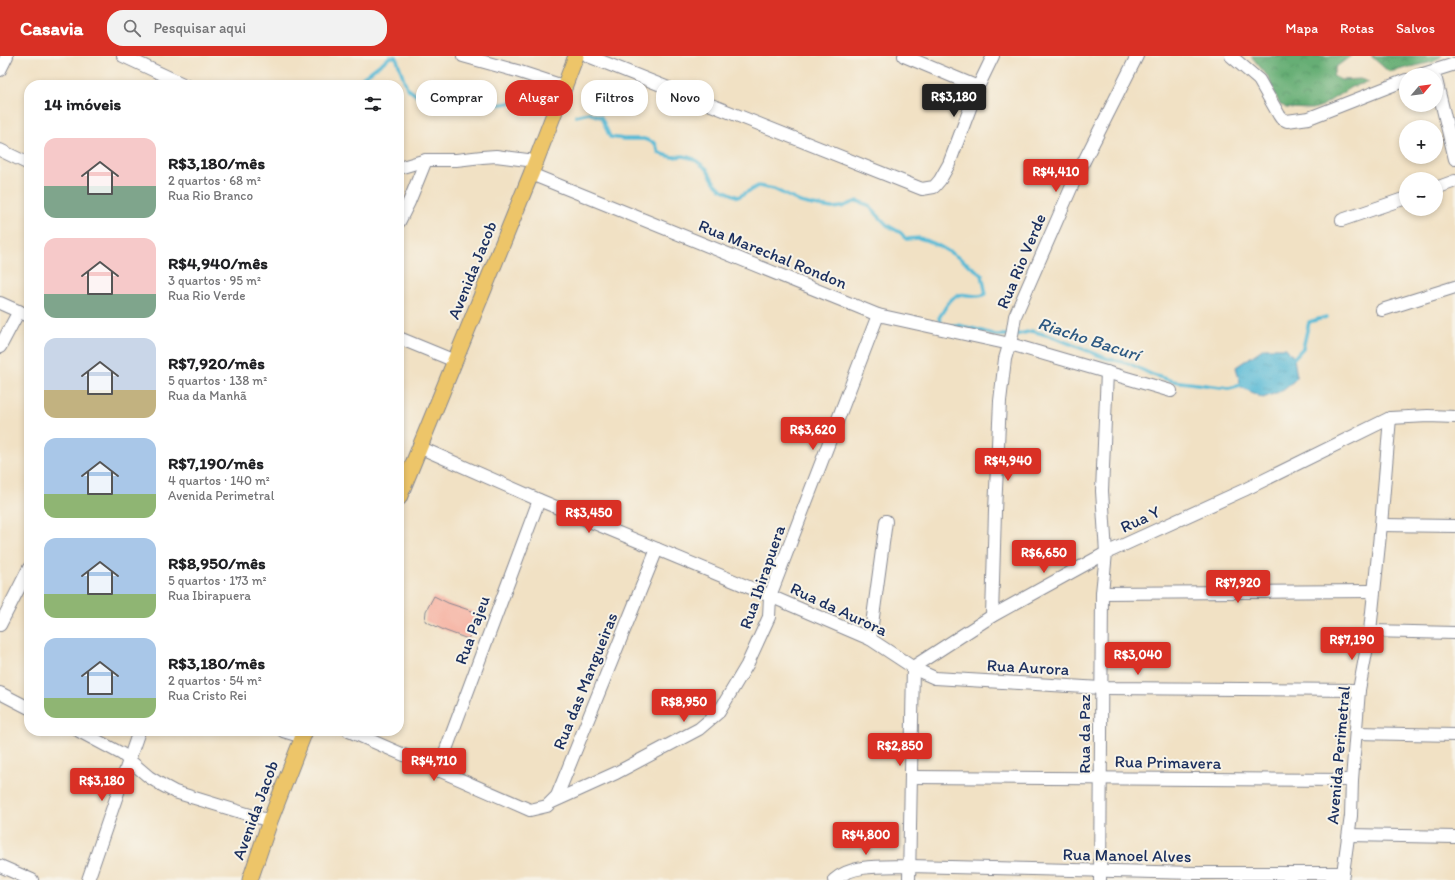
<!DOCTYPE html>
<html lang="pt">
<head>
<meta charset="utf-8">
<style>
  body { margin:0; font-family:Itim,sans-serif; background:#f2f2f2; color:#202124; height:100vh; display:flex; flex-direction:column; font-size:15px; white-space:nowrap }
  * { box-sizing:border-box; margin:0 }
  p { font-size:13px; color:#757577 }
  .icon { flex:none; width:22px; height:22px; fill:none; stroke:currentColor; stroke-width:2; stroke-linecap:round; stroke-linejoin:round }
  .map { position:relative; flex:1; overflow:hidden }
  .details { position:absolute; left:24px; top:24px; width:380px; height:656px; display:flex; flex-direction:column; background:#fff; border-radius:16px; box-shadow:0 2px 6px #0003 }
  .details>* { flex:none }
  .guide { position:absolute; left:416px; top:24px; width:380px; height:36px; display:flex; gap:8px }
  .needle { width:26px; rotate:61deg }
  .buttons { position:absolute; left:1399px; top:12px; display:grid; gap:8px }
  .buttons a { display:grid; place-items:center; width:44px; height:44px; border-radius:50%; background:#fff; box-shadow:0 2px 6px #0003; font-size:20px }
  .price { position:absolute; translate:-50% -34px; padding:0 9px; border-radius:4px; background:#d93025; color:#fff; font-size:13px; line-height:26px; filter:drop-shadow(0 1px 2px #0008) }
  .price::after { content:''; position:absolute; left:50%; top:24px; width:12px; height:9px; margin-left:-6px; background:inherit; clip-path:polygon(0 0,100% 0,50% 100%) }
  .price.on { background:#222; color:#fff }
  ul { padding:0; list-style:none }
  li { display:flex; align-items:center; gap:12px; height:100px; padding:0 20px }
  li span { display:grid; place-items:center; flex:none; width:112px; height:80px; border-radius:12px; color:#555 }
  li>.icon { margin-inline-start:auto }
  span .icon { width:48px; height:48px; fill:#fffc; stroke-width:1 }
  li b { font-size:17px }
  h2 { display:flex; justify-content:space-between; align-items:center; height:48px; padding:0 20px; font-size:17px }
  .chip { padding:0 14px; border-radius:16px; background:#fff; box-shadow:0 2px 6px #0003; font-size:14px; line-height:36px }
  .chip.on { background:#d93025; color:#fff }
  header { display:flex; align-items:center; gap:24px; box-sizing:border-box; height:56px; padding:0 20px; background:#d93025; color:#fff }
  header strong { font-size:19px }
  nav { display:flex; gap:22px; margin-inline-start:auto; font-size:14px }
  .search { width:280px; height:36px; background:#f2f2f2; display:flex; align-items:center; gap:10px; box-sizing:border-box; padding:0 14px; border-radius:16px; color:#757577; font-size:15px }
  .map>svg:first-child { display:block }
  .forest { fill:url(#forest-crowns); stroke:#406e6a }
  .water { fill:url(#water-ripples); stroke:#3a749a }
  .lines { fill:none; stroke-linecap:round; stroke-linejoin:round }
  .stream { stroke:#58bad6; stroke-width:3.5 }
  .building { fill:#f6ae9e }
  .minor-casing { stroke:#868891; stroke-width:14 }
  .major-casing { stroke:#868891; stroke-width:17 }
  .minor { stroke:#fff; stroke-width:12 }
  .major { stroke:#edc569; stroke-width:15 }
  .labels { text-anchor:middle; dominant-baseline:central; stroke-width:4; stroke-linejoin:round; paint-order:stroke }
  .street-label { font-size:17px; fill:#1b2f5e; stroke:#f7f3e8 }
  .water-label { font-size:18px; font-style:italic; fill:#2d5982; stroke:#f7f3e8 }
</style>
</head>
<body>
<header>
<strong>Casavia</strong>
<div class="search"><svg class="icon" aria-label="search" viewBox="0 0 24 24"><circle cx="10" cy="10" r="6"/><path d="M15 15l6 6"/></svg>Pesquisar aqui</div>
<nav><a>Mapa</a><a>Rotas</a><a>Salvos</a></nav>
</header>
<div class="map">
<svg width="1455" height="824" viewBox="0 0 1455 824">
  <defs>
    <pattern id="forest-crowns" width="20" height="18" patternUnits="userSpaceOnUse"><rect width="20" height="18" fill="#66ae75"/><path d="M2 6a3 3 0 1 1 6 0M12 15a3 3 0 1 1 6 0" fill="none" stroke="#538e63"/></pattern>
    <pattern id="water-ripples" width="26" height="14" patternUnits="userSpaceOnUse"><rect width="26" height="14" fill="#58bad6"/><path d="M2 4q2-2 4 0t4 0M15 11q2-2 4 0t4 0" fill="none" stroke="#4898b1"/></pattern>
  </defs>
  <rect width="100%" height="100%" fill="#f7f3e8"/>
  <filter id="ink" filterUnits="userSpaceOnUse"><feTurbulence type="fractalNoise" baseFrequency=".025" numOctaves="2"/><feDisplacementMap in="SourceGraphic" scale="8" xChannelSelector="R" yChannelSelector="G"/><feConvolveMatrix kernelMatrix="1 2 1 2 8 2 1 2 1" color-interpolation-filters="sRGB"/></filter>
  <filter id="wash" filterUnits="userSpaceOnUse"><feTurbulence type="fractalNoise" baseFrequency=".012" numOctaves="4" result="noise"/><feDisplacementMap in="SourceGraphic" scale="16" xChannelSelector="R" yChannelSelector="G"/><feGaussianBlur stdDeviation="0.9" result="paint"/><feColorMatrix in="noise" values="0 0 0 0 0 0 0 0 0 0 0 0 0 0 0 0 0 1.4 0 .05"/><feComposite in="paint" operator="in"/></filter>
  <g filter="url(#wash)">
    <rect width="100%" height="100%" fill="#f1e1c4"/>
    <g class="forest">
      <polygon points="1251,0 1351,0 1336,11 1333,20 1341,24 1360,23 1369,26 1351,31 1322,50 1313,53 1286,52 1279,47 1269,22"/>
      <polygon points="1371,0 1442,0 1433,6 1389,16"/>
    </g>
    <polygon class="water" points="1264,292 1286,292 1294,302 1297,322 1284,334 1263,342 1241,331 1236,311"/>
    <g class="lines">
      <g class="stream">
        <polyline points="356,29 361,23 390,1 396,1 407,32 416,39 434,33 455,37 469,45 484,45 497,49 520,45 538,46"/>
        <path d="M576 60 589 57 601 61 610 81 624 83H644L655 87 659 97 672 101 684 100 694 103 707 113 714 126 721 133 738 141 758 130 774 133 800 146 813 149 832 152 842 151 857 145 868 149 887 169 901 177 906 183C910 183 915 182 919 182 937 186 968 207 982 219L986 238C980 241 975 240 968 239 952 235 946 251 939 262L941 269"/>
        <polyline points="949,270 957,269 975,273 995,279 1009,279"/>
        <polyline points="1015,279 1032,275 1053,281 1106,302 1130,308 1153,319 1173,325 1229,332 1245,328"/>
        <polyline points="1292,304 1303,292 1309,266 1326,261"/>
      </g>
    </g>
    <g id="blocks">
      <polygon class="building" points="434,540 448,547 481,558 468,583 446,575 425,565 426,555"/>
    </g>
  </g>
  <g filter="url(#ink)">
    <use href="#blocks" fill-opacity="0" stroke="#868891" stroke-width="1"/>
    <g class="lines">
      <defs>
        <g id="minor">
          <polyline points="123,0 185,29"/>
          <polyline points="463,0 517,15 566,31"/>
          <polyline points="588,0 922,133 934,131 940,124 949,108 978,31 993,0"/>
          <polyline points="904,0 978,31"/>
          <polyline points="1231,0 1259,24 1279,59 1281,62 1287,65 1309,62 1406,24"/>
          <polyline points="0,14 7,0"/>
          <polyline points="1420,19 1455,8"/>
          <polyline points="1436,24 1455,103"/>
          <polyline points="0,94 29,108"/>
          <polyline points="399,112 426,104 456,104 482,101 496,100 535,105"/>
          <polyline points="531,118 878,259 1010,288 1171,335"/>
          <polyline points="1436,132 1455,125"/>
          <polyline points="1342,164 1406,142"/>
          <polyline points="399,166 409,146 426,104"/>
          <polyline points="0,247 29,260"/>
          <polyline points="1382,254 1455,231"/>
          <polyline points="399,282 455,305"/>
          <polyline points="0,291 19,255"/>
          <polyline points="419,391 539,444 770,540 870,583 917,614 935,622 1101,632 1359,634"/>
          <polyline points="1381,469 1455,470"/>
          <polyline points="1102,537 1373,535"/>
          <polyline points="992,560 995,455 1000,345 1005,303 1012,279 1015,260 1075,123 1137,0"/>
          <polyline points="0,569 29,512"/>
          <polyline points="1370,575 1455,577"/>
          <polyline points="870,583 886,465"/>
          <polyline points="913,611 992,560 1106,497 1244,434 1390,362 1428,360 1455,361"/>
          <polyline points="0,637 29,652"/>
          <polyline points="79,675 122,698 149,721 162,729 175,736 270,765"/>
          <polyline points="283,675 303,681"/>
          <polyline points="349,675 530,754 547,750 557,740 657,493"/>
          <polyline points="1356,677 1455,679"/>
          <polyline points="438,715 539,444"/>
          <polyline points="911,721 1352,724"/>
          <polyline points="552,746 616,717 699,673 719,656 747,609 769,561 770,540 878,259"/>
          <polyline points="1349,779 1455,781"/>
          <polyline points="0,810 32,824"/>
          <polyline points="88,824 139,675"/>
          <path d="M834 824C854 807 885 811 909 810L1195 817H1343"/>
          <polyline points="909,824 913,611"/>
          <polyline points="1100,824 1102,537 1106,497 1102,435 1107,316"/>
          <polyline points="1342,824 1351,760 1352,724 1359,634 1370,575 1381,469 1390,362"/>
        </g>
        <g id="major">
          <polyline points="399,442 531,118 576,0"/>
          <polyline points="250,824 270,765 305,675"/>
        </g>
      </defs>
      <use href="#minor" class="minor-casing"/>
      <use href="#major" class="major-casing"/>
      <use href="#minor" class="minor"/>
      <use href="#major" class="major"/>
    </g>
  </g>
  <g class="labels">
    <g class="street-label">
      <text transform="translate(773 198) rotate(22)">Rua Marechal Rondon</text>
      <text transform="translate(1021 205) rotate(-67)">Rua Rio Verde</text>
      <text transform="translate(472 214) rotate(-68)">Avenida Jacob</text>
      <text transform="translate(1140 463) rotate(-25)">Rua Y</text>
      <text transform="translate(762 521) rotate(-71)">Rua Ibirapuera</text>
      <text transform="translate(839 553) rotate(25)">Rua da Aurora</text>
      <text transform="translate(472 574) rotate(-70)">Rua Pajeu</text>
      <text transform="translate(1028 611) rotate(3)">Rua Aurora</text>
      <text transform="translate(585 625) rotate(-68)">Rua das Mangueiras</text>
      <text transform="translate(1084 678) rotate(-90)">Rua da Paz</text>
      <text transform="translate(1338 699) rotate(-85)">Avenida Perimetral</text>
      <text transform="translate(1168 706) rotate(1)">Rua Primavera</text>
      <text transform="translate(255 754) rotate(-70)">Avenida Jacob</text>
      <text transform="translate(1127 799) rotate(1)">Rua Manoel Alves</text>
    </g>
    <g class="water-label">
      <text transform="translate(1089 283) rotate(18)">Riacho Bacurí</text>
    </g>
  </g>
</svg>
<div class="buttons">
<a><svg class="needle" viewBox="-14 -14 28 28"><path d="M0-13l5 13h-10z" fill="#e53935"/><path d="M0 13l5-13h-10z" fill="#757577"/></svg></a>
<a>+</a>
<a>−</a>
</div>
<b class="price on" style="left:954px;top:62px">R$3,180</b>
<b class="price" style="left:1056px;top:137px">R$4,410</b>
<b class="price" style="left:813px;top:395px">R$3,620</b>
<b class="price" style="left:1008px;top:426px">R$4,940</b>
<b class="price" style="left:589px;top:478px">R$3,450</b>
<b class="price" style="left:1044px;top:518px">R$6,650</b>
<b class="price" style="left:1238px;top:548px">R$7,920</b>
<b class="price" style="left:1352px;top:605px">R$7,190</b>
<b class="price" style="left:1138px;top:620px">R$3,040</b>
<b class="price" style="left:684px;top:667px">R$8,950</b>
<b class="price" style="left:900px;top:711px">R$2,850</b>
<b class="price" style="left:434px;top:726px">R$4,710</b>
<b class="price" style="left:102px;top:746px">R$3,180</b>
<b class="price" style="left:866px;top:800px">R$4,800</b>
<div class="guide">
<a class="chip">Comprar</a>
<a class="chip on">Alugar</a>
<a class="chip">Filtros</a>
<a class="chip">Novo</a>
</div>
<section class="details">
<h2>14 imóveis<svg class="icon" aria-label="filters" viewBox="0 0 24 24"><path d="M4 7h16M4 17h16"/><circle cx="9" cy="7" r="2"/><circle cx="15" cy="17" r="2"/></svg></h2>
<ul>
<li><span style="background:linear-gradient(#f6c9c9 60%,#7fa58c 0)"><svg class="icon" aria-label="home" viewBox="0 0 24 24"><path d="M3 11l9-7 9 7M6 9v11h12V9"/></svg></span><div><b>R$3,180/mês</b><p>2 quartos · 68 m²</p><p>Rua Rio Branco</p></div></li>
<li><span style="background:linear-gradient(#f6c9c9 70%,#7fa58c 0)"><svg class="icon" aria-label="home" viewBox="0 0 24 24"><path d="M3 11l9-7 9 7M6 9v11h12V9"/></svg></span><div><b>R$4,940/mês</b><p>3 quartos · 95 m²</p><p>Rua Rio Verde</p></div></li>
<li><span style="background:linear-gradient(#c9d6e8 65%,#c2b280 0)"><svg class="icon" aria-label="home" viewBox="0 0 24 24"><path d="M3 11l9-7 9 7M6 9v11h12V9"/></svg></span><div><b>R$7,920/mês</b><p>5 quartos · 138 m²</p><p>Rua da Manhã</p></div></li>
<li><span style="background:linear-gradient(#a9c7e8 70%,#8fb573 0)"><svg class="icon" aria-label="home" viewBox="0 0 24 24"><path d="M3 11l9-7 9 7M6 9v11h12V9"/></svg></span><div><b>R$7,190/mês</b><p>4 quartos · 140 m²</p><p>Avenida Perimetral</p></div></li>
<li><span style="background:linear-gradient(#a9c7e8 70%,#8fb573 0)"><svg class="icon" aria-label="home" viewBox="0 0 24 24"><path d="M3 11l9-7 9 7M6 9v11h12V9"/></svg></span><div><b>R$8,950/mês</b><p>5 quartos · 173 m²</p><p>Rua Ibirapuera</p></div></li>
<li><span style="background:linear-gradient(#a9c7e8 75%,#8fb573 0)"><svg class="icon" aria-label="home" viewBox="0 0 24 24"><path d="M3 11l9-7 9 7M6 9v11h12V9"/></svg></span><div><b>R$3,180/mês</b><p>2 quartos · 54 m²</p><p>Rua Cristo Rei</p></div></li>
</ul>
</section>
</div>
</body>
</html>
